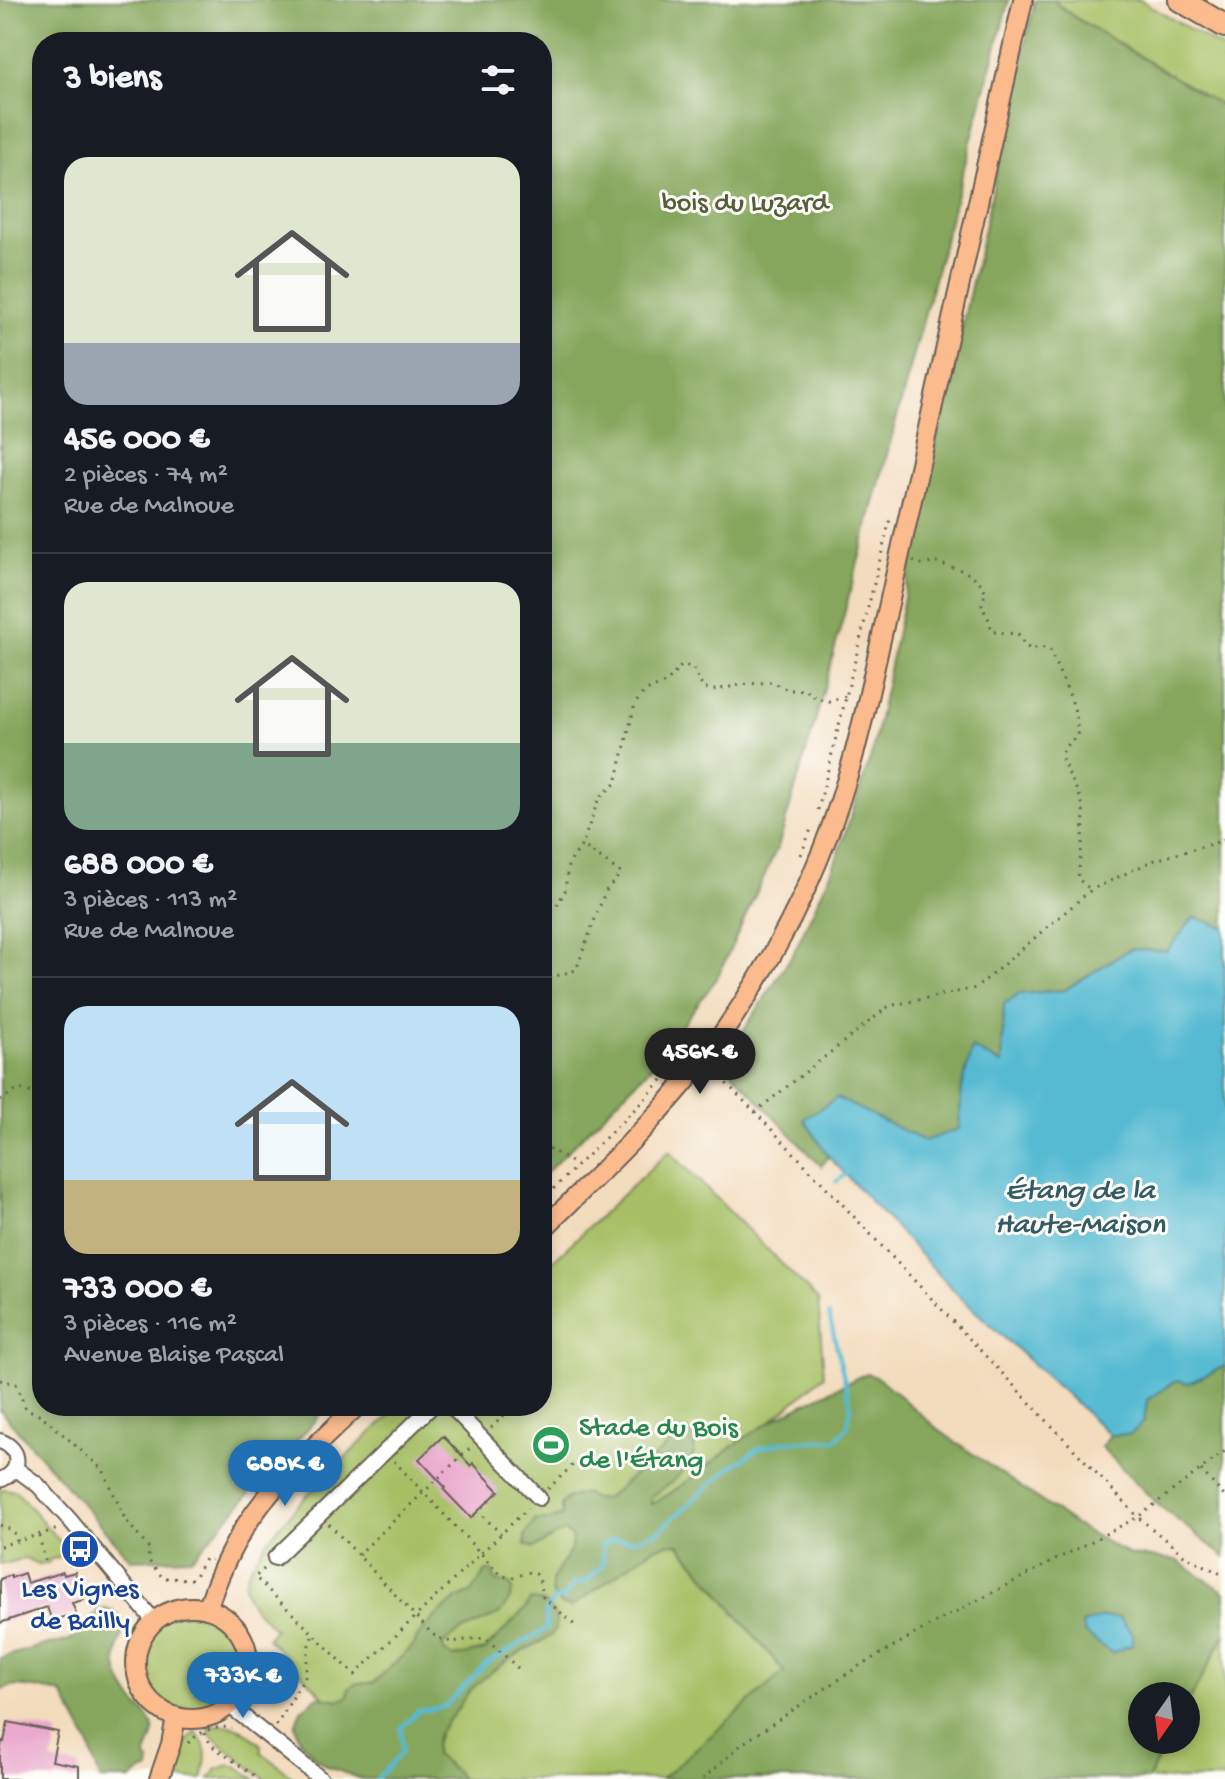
<!DOCTYPE html>
<html lang="fr">
<head>
<meta charset="utf-8">
<style>
  body { margin:0; font-family:"Gochi Hand",sans-serif; background:#20242c; color:#f1f3f6; height:100vh; display:flex; flex-direction:column; font-size:30px; white-space:nowrap }
  * { box-sizing:border-box; margin:0 }
  p { font-size:26px; color:#9ea1a6 }
  .icon { flex:none; width:44px; height:44px; fill:none; stroke:currentColor; stroke-width:2; stroke-linecap:round; stroke-linejoin:round }
  .map { position:relative; flex:1; overflow:hidden }
  .panel { position:absolute; left:32px; top:32px; width:520px; height:1384px; display:flex; flex-direction:column; background:#171b24; border-radius:32px; box-shadow:0 4px 12px #0003 }
  .panel>* { flex:none }
  .needle { width:52px; rotate:194deg }
  .tools { position:absolute; left:1128px; top:1682px; display:grid; gap:16px }
  .tools a { display:grid; place-items:center; width:72px; height:72px; border-radius:50%; background:#171b24; box-shadow:0 4px 12px #0003; font-size:40px }
  .price { position:absolute; translate:-50% -68px; padding:0 18px; border-radius:28px; background:#1f6fb2; color:#fff; font-size:26px; line-height:52px; filter:drop-shadow(0 2px 4px #0008) }
  .price::after { content:''; position:absolute; left:50%; top:48px; width:24px; height:18px; margin-left:-12px; background:inherit; clip-path:polygon(0 0,100% 0,50% 100%) }
  .price.selected { background:#222; color:#fff }
  ul { padding:0; list-style:none }
  li { display:grid; align-content:center; gap:16px; height:424px; padding:0 32px }
  li+li { border-top:2px solid #363941 }
  li span { display:grid; place-items:center; height:248px; border-radius:24px; color:#555 }
  li>.icon { margin-inline-start:auto }
  span .icon { width:144px; height:144px; fill:#fffc; stroke-width:1 }
  li b { font-size:34px }
  h2 { display:flex; justify-content:space-between; align-items:center; height:96px; padding:0 32px; font-size:34px }
  .map>svg:first-child { display:block }
  .green { fill:#a7c066; stroke:#626e41; stroke-width:2 }
  .forest { fill:#85a65b; stroke:#50613c; stroke-width:2 }
  .water { fill:#54bad2; stroke:#386b77; stroke-width:2 }
  .lines { fill:none; stroke-linecap:round; stroke-linejoin:round }
  .stream { stroke:#54bad2; stroke-width:4 }
  .building { fill:#eaa9cd }
  .minor-casing { stroke:#675f54; stroke-width:18 }
  .major-casing { stroke:#675f54; stroke-width:22 }
  .highway-casing { stroke:#675f54; stroke-width:26 }
  .path { stroke:#675f54; stroke-width:3; stroke-dasharray:2 6; stroke-linecap:butt }
  .minor { stroke:#fff; stroke-width:14 }
  .major { stroke:#fbbb8d; stroke-width:18 }
  .highway { stroke:#fbbb8d; stroke-width:22 }
  .labels { text-anchor:middle; dominant-baseline:central; stroke-width:6; stroke-linejoin:round; paint-order:stroke }
  .park-label { font-size:28px; fill:#545e3a; stroke:#fdfcf7 }
  .leisure-label { font-size:28px; fill:#27864d; stroke:#fdfcf7; text-anchor:start }
  .transit-label { font-size:28px; fill:#164399; stroke:#fdfcf7 }
  .water-label { font-size:30px; font-style:italic; fill:#325b65; stroke:#fdfcf7 }
</style>
</head>
<body>
<div class="map">
<svg width="1225" height="1779" viewBox="0 0 1225 1779">
  <rect width="100%" height="100%" fill="#fdfcf7"/>
  <filter id="ink" filterUnits="userSpaceOnUse"><feTurbulence type="fractalNoise" baseFrequency=".0125" numOctaves="2"/><feDisplacementMap in="SourceGraphic" scale="16" xChannelSelector="R" yChannelSelector="G"/><feConvolveMatrix kernelMatrix="1 2 1 2 8 2 1 2 1" color-interpolation-filters="sRGB"/></filter>
  <filter id="wash" filterUnits="userSpaceOnUse"><feTurbulence type="fractalNoise" baseFrequency=".006" numOctaves="4" result="noise"/><feDisplacementMap in="SourceGraphic" scale="32" xChannelSelector="R" yChannelSelector="G"/><feGaussianBlur stdDeviation="1.8" result="paint"/><feColorMatrix in="noise" values="0 0 0 0 0 0 0 0 0 0 0 0 0 0 0 0 0 1.4 0 .05"/><feComposite in="paint" operator="in"/></filter>
  <g filter="url(#wash)">
    <rect width="100%" height="100%" fill="#f3dcbd"/>
    <g class="green">
      <polygon points="1055,0 1140,0 1225,50 1225,108 1073,16 1057,4"/>
      <path d="M669 1151 818 1300 824 1376 697 1484 801 1678 669 1779H397L327 1700 267 1638 275 1629C263 1617 245 1604 245 1585 245 1545 368 1437 400 1406H542V1271Z"/>
      <polygon points="5,1489 16,1491 70,1553 49,1560 49,1563 40,1565 25,1558 0,1565 0,1490"/>
      <circle cx="189" cy="1661" r="48"/>
      <polygon points="1225,1634 1225,1779 1148,1779 1168,1740 1186,1740 1186,1707"/>
      <path d="M219 1725C237 1724 249 1733 261 1745V1752L295 1779H265L212 1737 208 1728Z"/>
      <path d="M196 1731C209 1749 207 1758 202 1779H171L185 1743Z"/>
      <polygon points="230,1765 238,1767 255,1779 210,1779 217,1769"/>
    </g>
    <g class="forest">
      <polygon points="0,0 1009,0 817,715 779,844 717,978 652,1066 542,1177 542,42 42,42 42,1406 328,1406 192,1558 131,1560 0,1410"/>
      <polygon points="1035,0 1055,0 1057,4 1073,16 1225,108 1225,928 1194,918 1167,951 1130,949 1065,990 1018,994 1004,1005 1002,1065 973,1048 962,1087 959,1129 925,1141 837,1099 804,1119 829,1157 821,1166 723,1063 794,952 834,866 872,753 932,461"/>
      <polygon points="1225,1366 1225,1557 1157,1504 1101,1447 1110,1435 1131,1434 1144,1421 1147,1400 1177,1380 1189,1383"/>
      <path d="M867 1373 881 1380 940 1431 1077 1526 1130 1555 1176 1560 1225 1592V1634L1186 1707V1696H1142V1740H1168L1148 1779H661L784 1672 679 1544 672 1543 654 1548 571 1607 562 1605 552 1594V1580L571 1549 572 1537 564 1531 534 1548 525 1545V1534L536 1520H549L562 1515 561 1505 567 1498 585 1493 594 1499 607 1498 674 1440 690 1432 696 1438 692 1462 674 1480 650 1498 651 1504C688 1486 717 1455 752 1433 788 1410 828 1392 867 1373Z"/>
      <path d="M486 1571H492L496 1581 509 1584 513 1589 511 1597 500 1614 461 1631 442 1645 445 1652 454 1657 485 1650 526 1608 530 1600C549 1601 564 1619 551 1636 522 1651 490 1669 467 1694 462 1701 458 1709 453 1715 440 1730 435 1733 435 1754L455 1771 461 1779H362L328 1767 315 1758 300 1741 295 1725 301 1710 318 1696 339 1700 348 1697 349 1688 357 1683H373L412 1647 418 1636 435 1617 458 1598 472 1592Z"/>
      <path d="M105 1608C136 1617 119 1635 117 1654 116 1658 117 1663 117 1667 120 1682 128 1695 138 1706 144 1712 151 1718 153 1727 156 1737 147 1746 146 1757L150 1762 149 1770 141 1772 131 1779H100L89 1744 63 1695 57 1692C39 1690 16 1681 0 1691V1658L40 1646 68 1641 76 1637 98 1610Z"/>
    </g>
    <g class="water">
      <polygon points="1194,917 1225,928 1225,1366 1189,1383 1177,1380 1147,1400 1144,1421 1131,1434 1110,1435 960,1297 829,1157 804,1119 837,1098 924,1141 959,1129 962,1087 972,1048 1002,1064 1004,1004 1019,994 1065,990 1130,949 1167,951"/>
      <polygon points="1102,1617 1119,1618 1133,1634 1133,1644 1112,1653 1084,1633 1082,1624"/>
    </g>
    <g class="lines">
      <g class="stream">
        <polyline points="836,1182 846,1174 851,1173"/>
        <polyline points="377,1779 402,1752 401,1728 418,1711 444,1707 486,1664 546,1629 546,1611 554,1599 564,1599 574,1583 585,1583 603,1565 602,1545 613,1539 635,1540 659,1531 728,1469 758,1449 781,1442 835,1440 847,1428 851,1407 829,1315"/>
      </g>
    </g>
    <g id="blocks">
      <g class="building">
        <polygon points="443,1436 471,1466 473,1463 499,1491 471,1518 444,1490 446,1488 419,1459"/>
        <polygon points="63,1572 64,1575 75,1572 84,1600 72,1603 76,1613 52,1621 47,1607 0,1623 0,1579 11,1575 11,1578 24,1573 27,1583"/>
        <polygon points="8,1722 58,1732 52,1761 79,1766 79,1779 0,1779 0,1752 2,1741 4,1742"/>
      </g>
    </g>
  </g>
  <g filter="url(#ink)">
    <use href="#blocks" fill-opacity="0" stroke="#675f54" stroke-width="2"/>
    <g class="lines">
      <defs>
        <g id="minor">
          <polyline points="451,1406 539,1498"/>
          <path d="M0 1441C22 1449 22 1472 0 1480"/>
          <polyline points="15,1468 38,1485 70,1520 154,1621"/>
          <polyline points="275,1558 432,1406"/>
          <polyline points="229,1705 321,1779"/>
        </g>
        <g id="major">
          <path d="M542 1230C607 1166 675 1103 727 1027 780 950 822 865 848 775 856 749 862 724 868 698L1023 0"/>
          <circle cx="192" cy="1663" r="56"/>
          <path d="M207 1609C216 1583 226 1558 240 1535 269 1485 316 1446 357 1406"/>
          <polyline points="159,1779 171,1744 176,1717"/>
        </g>
        <polyline id="highway" points="1180,0 1225,26"/>
      </defs>
      <use href="#minor" class="minor-casing"/>
      <use href="#major" class="major-casing"/>
      <use href="#highway" class="highway-casing"/>
      <g class="path">
        <path d="M913 561C919 565 927 565 934 562 953 568 980 572 986 594 977 606 985 609 989 620 990 624 991 628 993 632L1018 634 1025 645 1030 649 1041 647 1050 650C1060 679 1080 705 1077 737 1069 742 1063 747 1062 757 1062 763 1079 792 1082 803 1087 828 1080 854 1078 879L1091 890"/>
        <polyline points="818,810 891,515"/>
        <polyline points="801,855 811,829"/>
        <polyline points="542,909 556,907 565,891 568,865 582,845 599,798 616,783 635,704 644,692 667,682 681,666 684,665 693,668 703,688 715,690 740,685 772,682 788,690 806,690 816,698 829,701 846,696"/>
        <polyline points="542,980 576,970 605,892 621,873 582,845"/>
        <polyline points="715,1072 755,1112 1138,1517 1184,1555 1225,1576"/>
        <polyline points="0,1100 19,1089 42,1096"/>
        <polyline points="755,1112 889,1006 976,988 1091,890 1152,861 1225,840"/>
        <polyline points="542,1144 577,1166"/>
        <polyline points="542,1200 643,1101 685,1054"/>
        <polyline points="0,1380 16,1384 26,1409 41,1415 103,1470 125,1519 149,1549 148,1560 163,1578 193,1579 205,1559 211,1560"/>
        <polyline points="491,1428 514,1406"/>
        <path d="M394 1461 501 1575C525 1586 536 1550 543 1597L577 1627"/>
        <polyline points="1201,1470 1225,1497"/>
        <polyline points="548,1489 577,1461"/>
        <polyline points="483,1516 501,1534"/>
        <path d="M329 1524 432 1634C454 1649 464 1636 487 1639L522 1672"/>
        <polyline points="0,1525 13,1531 18,1541"/>
        <polyline points="39,1536 46,1564"/>
        <polyline points="0,1546 58,1529"/>
        <polyline points="358,1555 471,1447"/>
        <polyline points="264,1569 255,1577 355,1675 528,1508"/>
        <polyline points="197,1719 211,1745 259,1779"/>
        <polyline points="276,1726 305,1677 309,1644 313,1635"/>
        <path d="M188 1743C200 1731 216 1725 232 1728"/>
        <polyline points="703,1779 742,1744 859,1666 936,1622 1138,1517 1225,1451"/>
      </g>
      <use href="#minor" class="minor"/>
      <use href="#major" class="major"/>
      <use href="#highway" class="highway"/>
    </g>
  </g>
  <defs>
    <symbol id="stadium-disc" viewBox="-11 -11 22 22"><circle r="9.5" fill="#2e9e5b" stroke="#fdfcf7"/><path d="M0-5a6.5 5 0 1 0 0 10a6.5 5 0 1 0 0-10ZM-3.5-1.8h7v3.6h-7Z" fill="#fff"/></symbol>
    <symbol id="bus-disc" viewBox="-11 -11 22 22"><circle r="9.5" fill="#1a4fb4" stroke="#fdfcf7"/><path d="M-5-6H5V4H4V6H2V4H-2V6H-4V4H-5ZM-3.5-4V0h7V-4ZM-3.5 1.2v1.5H-2V1.2ZM2 1.2v1.5H3.5V1.2Z" fill="#fff"/></symbol>
  </defs>
  <g fill-rule="evenodd">
    <use href="#stadium-disc" x="529" y="1423" width="44" height="44"/>
    <use href="#bus-disc" x="58" y="1527" width="44" height="44"/>
  </g>
  <g class="labels">
    <g class="park-label">
      <text x="745" y="204">bois du Luzard</text>
    </g>
    <g class="leisure-label">
      <text x="579" y="1429">Stade du Bois<tspan x="579" dy="32">de l'Étang</tspan></text>
    </g>
    <g class="transit-label">
      <text x="80" y="1590">Les Vignes<tspan x="80" dy="32">de Bailly</tspan></text>
    </g>
    <g class="water-label">
      <text x="1080" y="1192">Étang de la<tspan x="1080" dy="34">Haute-Maison</tspan></text>
    </g>
  </g>
</svg>
<div class="tools">
<a><svg class="needle" viewBox="-14 -14 28 28"><path d="M0-13l5 13h-10z" fill="#e53935"/><path d="M0 13l5-13h-10z" fill="#9ea1a6"/></svg></a>
</div>
<b class="price selected" style="left:700px;top:1096px">456K €</b>
<b class="price" style="left:285px;top:1508px">688K €</b>
<b class="price" style="left:243px;top:1720px">733K €</b>
<section class="panel">
<h2>3 biens<svg class="icon" aria-label="filters" viewBox="0 0 24 24"><path d="M4 7h16M4 17h16"/><circle cx="9" cy="7" r="2"/><circle cx="15" cy="17" r="2"/></svg></h2>
<ul>
<li><span style="background:linear-gradient(#dfe7d0 75%,#9aa5b1 0)"><svg class="icon" aria-label="home" viewBox="0 0 24 24"><path d="M3 11l9-7 9 7M6 9v11h12V9"/></svg></span><div><b>456 000 €</b><p>2 pièces · 74 m²</p><p>Rue de Malnoue</p></div></li>
<li><span style="background:linear-gradient(#dfe7d0 65%,#7fa58c 0)"><svg class="icon" aria-label="home" viewBox="0 0 24 24"><path d="M3 11l9-7 9 7M6 9v11h12V9"/></svg></span><div><b>688 000 €</b><p>3 pièces · 113 m²</p><p>Rue de Malnoue</p></div></li>
<li><span style="background:linear-gradient(#bfe0f5 70%,#c2b280 0)"><svg class="icon" aria-label="home" viewBox="0 0 24 24"><path d="M3 11l9-7 9 7M6 9v11h12V9"/></svg></span><div><b>733 000 €</b><p>3 pièces · 116 m²</p><p>Avenue Blaise Pascal</p></div></li>
</ul>
</section>
</div>
</body>
</html>
